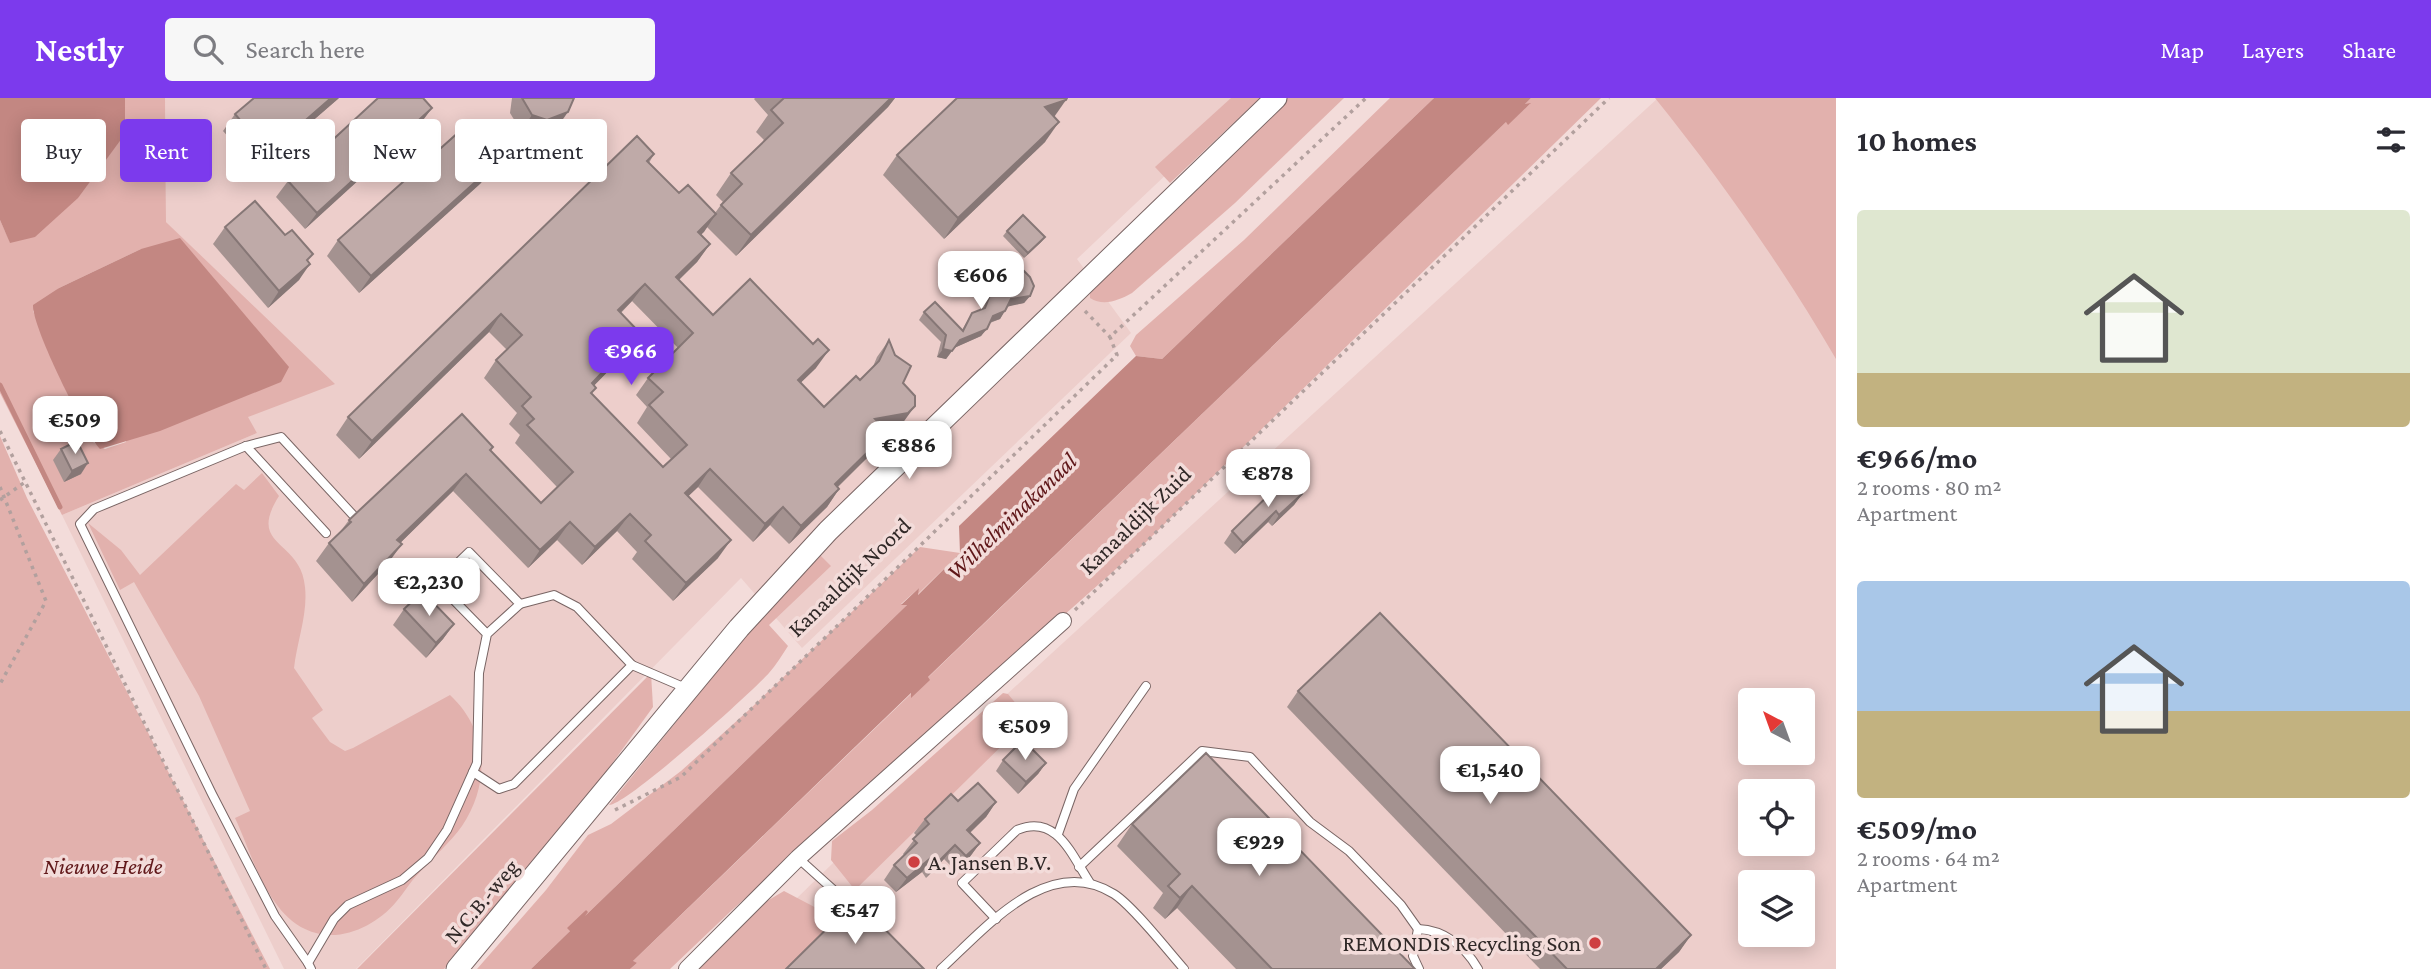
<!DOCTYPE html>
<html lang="en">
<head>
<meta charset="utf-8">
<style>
  body { margin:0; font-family:"Crimson Pro",serif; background:#f7f7f7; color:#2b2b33; height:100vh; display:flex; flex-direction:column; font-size:26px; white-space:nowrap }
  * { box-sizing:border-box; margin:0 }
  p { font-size:23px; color:#7c7c81 }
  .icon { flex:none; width:38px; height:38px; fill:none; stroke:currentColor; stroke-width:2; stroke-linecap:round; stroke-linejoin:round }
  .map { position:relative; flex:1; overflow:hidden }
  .sheet { display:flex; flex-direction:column; background:#fff; width:595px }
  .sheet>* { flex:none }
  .hud { position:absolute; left:21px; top:21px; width:665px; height:63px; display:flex; gap:14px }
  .needle { width:46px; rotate:319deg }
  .controls { position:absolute; left:1738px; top:590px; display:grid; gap:14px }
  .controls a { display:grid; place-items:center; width:77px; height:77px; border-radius:7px; background:#fff; box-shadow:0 4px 18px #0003; font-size:35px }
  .price { position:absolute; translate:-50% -60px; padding:0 16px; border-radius:14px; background:#fff; color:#222; font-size:23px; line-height:46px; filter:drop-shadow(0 2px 4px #0008) }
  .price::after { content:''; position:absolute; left:50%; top:42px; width:21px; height:16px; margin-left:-10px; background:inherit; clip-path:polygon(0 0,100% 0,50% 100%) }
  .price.on { background:#7c3aed; color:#fff }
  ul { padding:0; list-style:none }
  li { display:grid; align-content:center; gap:14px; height:371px; padding:0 21px }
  li span { display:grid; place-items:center; height:217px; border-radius:7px; color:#555 }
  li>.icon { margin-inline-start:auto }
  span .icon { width:126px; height:126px; fill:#fffc; stroke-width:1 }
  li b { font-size:30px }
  h2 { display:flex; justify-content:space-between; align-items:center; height:84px; padding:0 21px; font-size:30px }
  .pill { padding:0 24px; border-radius:7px; background:#fff; box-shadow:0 4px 18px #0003; font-size:24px; line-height:63px }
  .pill.on { background:#7c3aed; color:#fff }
  header { display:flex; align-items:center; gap:42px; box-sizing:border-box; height:98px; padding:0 35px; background:#7c3aed; color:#fff }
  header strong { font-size:33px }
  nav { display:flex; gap:38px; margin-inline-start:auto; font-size:24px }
  .search { width:490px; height:63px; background:#f7f7f7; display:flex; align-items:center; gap:18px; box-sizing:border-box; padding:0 24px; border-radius:7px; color:#7c7c81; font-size:26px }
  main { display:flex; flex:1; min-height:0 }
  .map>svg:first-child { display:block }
  .built { fill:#edcecb; fill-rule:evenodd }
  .green { fill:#e2b1ad; fill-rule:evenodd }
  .water { fill:#c38782 }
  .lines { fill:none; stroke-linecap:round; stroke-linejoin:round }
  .stream { stroke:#c38782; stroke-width:5 }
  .lane-casing { stroke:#796564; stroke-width:10 }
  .street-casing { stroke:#796564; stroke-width:18 }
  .secondary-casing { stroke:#796564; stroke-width:23 }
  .path { stroke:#b2a09e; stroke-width:3.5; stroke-dasharray:3.5 5; stroke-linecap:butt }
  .lane { stroke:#fff; stroke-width:8 }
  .street { stroke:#fff; stroke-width:16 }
  .secondary { stroke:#fff; stroke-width:21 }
  .wall { fill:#a49290; fill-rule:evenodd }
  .shaded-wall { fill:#867776 }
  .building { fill:#bfaaa8; stroke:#867776; stroke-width:2; fill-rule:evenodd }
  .poi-dot { fill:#ce3f41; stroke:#f3dcda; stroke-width:2.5 }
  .labels { text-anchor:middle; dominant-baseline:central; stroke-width:7; stroke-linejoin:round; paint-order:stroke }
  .street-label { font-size:23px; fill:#302827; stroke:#f3dcda }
  .poi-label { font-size:23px; fill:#302827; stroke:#f3dcda; text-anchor:start }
  .park-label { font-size:23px; font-style:italic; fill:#601719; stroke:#f3dcda }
  .water-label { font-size:24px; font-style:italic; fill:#5f1618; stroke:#f3dcda }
</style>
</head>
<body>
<header>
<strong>Nestly</strong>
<div class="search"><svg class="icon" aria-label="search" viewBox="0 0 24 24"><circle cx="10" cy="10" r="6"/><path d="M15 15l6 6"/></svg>Search here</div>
<nav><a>Map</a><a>Layers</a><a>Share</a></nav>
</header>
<main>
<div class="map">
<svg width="1836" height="871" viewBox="0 0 1836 871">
  <rect width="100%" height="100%" fill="#f3dcda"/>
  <g class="built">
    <polygon points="165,0 1247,0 1077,161 1131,235 802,550 741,480 356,871 284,871 62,417 257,335 247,319 326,281 166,124"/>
    <path d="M1658 0H1836V871H724L1005 598ZM1750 602H1802V654H1750ZM1750 693H1802V746H1750ZM1750 784H1802V836H1750Z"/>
  </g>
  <g class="green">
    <path d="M125 0H165L166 124 335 286 248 319 257 335 62 417 0 295V122L10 144 125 37ZM141 151 126 344 105 351 93 344 84 328 33 213 59 190Z"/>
    <polygon points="1231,0 1260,0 1170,85 1155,69"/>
    <path d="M1287 0H1344L1235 105 1132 195C1119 202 1104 209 1090 200V190Z"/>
    <polygon points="1390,0 1434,0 1162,261 1136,258 1130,248 1136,237 1244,142"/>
    <polygon points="1531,0 1601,0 1143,447 732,812 670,871 630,871 637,865 631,865 1510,20 1508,26 1530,6 1525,6"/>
    <path d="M1655 0H1836V261C1783 170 1721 82 1655 0Z"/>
    <polygon points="0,338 27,400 270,871 0,871"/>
    <path d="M262 375 279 398C246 450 301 441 305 489 308 515 297 544 294 570L323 612 312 620 330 644 345 653 353 650 450 597C488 632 491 685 462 728 450 745 433 759 419 775 410 784 404 795 396 804 375 829 337 847 305 831 266 812 252 756 235 720L250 713 199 598 134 484 120 492 88 425 121 452 140 477 236 386 244 392Z"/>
    <polygon points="920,449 960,455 917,497 919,490 901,506 907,507 585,818 586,812 574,829 531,871 477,871 546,792 588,737 611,726 681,673 750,611"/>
    <path d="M819 456 831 468 769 527 788 548C782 557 776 567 769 575 752 594 627 707 609 707L757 524Z"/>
    <polygon points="651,575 653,609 551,750 479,837 444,871 357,871"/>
    <polygon points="1003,595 1008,596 1029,621 855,792 831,762 832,743 872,712"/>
    <polygon points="784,793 841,823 792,871 699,871 767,803"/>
  </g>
  <g class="water">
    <polygon points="0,0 125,0 125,36 78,100 35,139 10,145 0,122"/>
    <polygon points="1434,0 1531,0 1525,6 1531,5 1508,27 1506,24 928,579 930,582 911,600 911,595 633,863 637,865 630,871 531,871 570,833 567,830 586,812 588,814 585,818 907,507 901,507 919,490 918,497 960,455 959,428 1136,258 1162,261"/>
    <path d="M180 140 289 269 281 284 160 333 100 351C84 334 32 229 33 207L59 190 141 151Z"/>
  </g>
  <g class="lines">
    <polyline class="stream" points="0,287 60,409"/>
    <defs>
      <g id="lane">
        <polyline points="246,348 326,435"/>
        <polyline points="632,567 688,591"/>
        <polyline points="473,674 499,691 514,686 632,567 577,509 554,497 520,506"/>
        <polyline points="1058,736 1074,691 1146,588"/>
        <polyline points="798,760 858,814"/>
        <polyline points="1079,769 1202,653 1250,659 1310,724 1349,753 1401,807 1418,831"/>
        <path d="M996 821 962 785 1017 732C1057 715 1072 758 1090 785"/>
        <path d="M1418 831C1444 832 1465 848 1478 871"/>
        <polyline points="1418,831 1413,858 1419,871"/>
        <polyline points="308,865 275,818 212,696 80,426 94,411 246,348 281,339 353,417"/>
        <polyline points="311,871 308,865 334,821 348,807 402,782 428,760 447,732 477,665 479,575 487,536 520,506 469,454 437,485 487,536"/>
        <path d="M941 871C985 831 1048 754 1114 796 1133 808 1168 853 1184 871"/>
      </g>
      <polyline id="street" points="687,871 798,760 1063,523"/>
      <polyline id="secondary" points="457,871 739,530 828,433 1276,0"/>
    </defs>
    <use href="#lane" class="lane-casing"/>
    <use href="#street" class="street-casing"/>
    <use href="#secondary" class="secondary-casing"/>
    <g class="path">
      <polyline points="1085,213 1110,239"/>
      <polyline points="0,333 266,871"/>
      <polyline points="0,389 46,503 0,586"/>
      <polyline points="0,402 25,384"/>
      <polyline points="1075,512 1609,0"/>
      <polyline points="615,712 681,679 1117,257 1110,239 1366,0"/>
    </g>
    <use href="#lane" class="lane"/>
    <use href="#street" class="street"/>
    <use href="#secondary" class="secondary"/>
  </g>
  <g class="wall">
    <polygon points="339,0 257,71 223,33 235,16"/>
    <polygon points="512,0 574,0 556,31 536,39 521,33 510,15"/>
    <path d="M755 0H895L888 9 736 158 707 129 700 137 710 146 697 164 679 182 713 217 816 270 800 285 824 309 860 282 872 271 877 259 889 242 903 285 902 326 895 333 888 334 875 352 838 389 839 391 827 409 789 446 770 427 753 444 698 389 688 398 718 460 673 503 632 461 637 454 617 433 582 467 557 442 528 470 453 393 400 445 389 464 352 504 316 463 329 445 340 434 349 422 493 349 491 353 541 405 557 389 515 345 520 337 509 326 517 315 484 280 496 262 507 252 489 234 359 361 336 337 348 319 654 56 649 65 679 95 715 115 723 104 716 97 731 75 765 43 756 34 768 17 754 1ZM632 203 678 250 648 280 636 297 647 309 637 325 671 361 663 369 592 296 594 287 628 253 621 215Z"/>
    <polygon points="432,10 420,26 305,131 276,99 288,83"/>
    <polygon points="1054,19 1045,44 944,141 883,77 897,57"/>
    <polygon points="481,85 359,195 327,158 338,142"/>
    <polygon points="225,129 308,163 299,182 268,210 213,146"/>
    <polygon points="1007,133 1045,139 1041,144 1024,160 1003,138"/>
    <polygon points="1010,178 1030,198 1024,205 1007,208 1000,221 990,225 981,238 954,250 946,261 937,259 941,244 919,222 924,214 962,232 972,215 982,211 990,197 1002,194 1005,185"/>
    <polygon points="61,351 81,376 64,384 53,362"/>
    <polygon points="1302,396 1294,407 1272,428 1268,424 1235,456 1224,445 1232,433"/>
    <polygon points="422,502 454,526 443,541 426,560 393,527 404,511"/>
    <polygon points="1298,593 1691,837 1679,854 1661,871 1540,871 1287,609"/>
    <polygon points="1003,662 1046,665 1038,676 1018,696 996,673"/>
    <polygon points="958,703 996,704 986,719 970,735 980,745 969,760 956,773 944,761 926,780 922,774 896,794 884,782 894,767 904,757 903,756 917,738 914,735 925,721"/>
    <polygon points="1132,726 1415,871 1236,871 1177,810 1165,821 1153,810 1163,795 1117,748"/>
  </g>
  <g class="shaded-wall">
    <polygon points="331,0 339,0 257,71 268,55"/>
    <polygon points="891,0 895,0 888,9 736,158 751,137"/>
    <polygon points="1066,2 1052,22 1045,9"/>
    <polygon points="432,10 420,26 305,131 317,115"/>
    <polygon points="568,14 556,31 536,39 521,33 532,17"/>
    <polygon points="1059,24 1045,44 944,141 958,120"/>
    <polygon points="492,69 481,85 359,195 371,178"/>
    <polygon points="716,116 704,134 685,152 698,134"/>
    <polygon points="1045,139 1041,144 1024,160 1028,155"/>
    <polygon points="710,146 697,164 664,196 676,179"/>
    <polygon points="310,166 299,182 268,210 279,193"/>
    <polygon points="645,186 632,203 605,230 618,212"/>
    <polygon points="1030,198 1024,205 1006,209 1011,201"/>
    <polygon points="1005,213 1000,221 988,225 993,218"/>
    <polygon points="501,216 489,234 359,361 372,343"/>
    <polygon points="987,231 981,238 954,250 960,242"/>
    <polygon points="640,235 628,253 579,303 592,285"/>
    <polygon points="943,251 952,253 946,261 937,259"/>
    <polygon points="829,252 816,270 785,300 798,282"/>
    <polygon points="915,308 902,326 895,333 888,334 875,352 822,404 875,321"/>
    <polygon points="88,365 81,376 64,384 72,373"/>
    <polygon points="710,371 698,389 673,413 685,395"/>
    <polygon points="466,376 453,393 385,460 397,442"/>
    <polygon points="839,391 827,409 789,446 801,428"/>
    <polygon points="1302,396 1294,407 1272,428 1279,417"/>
    <polygon points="783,409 770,427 753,444 765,426"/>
    <polygon points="1276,413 1268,424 1235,456 1243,445"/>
    <polygon points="630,416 617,433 582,467 595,449"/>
    <polygon points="570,424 557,442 528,470 540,452"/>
    <polygon points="731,442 718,460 673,503 686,485"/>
    <polygon points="402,446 389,464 352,504 364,486"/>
    <polygon points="454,526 443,541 426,560 436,545"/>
    <polygon points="1046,665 1038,676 1018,696 1026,684"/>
    <polygon points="996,704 986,719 957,747 967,732"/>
    <polygon points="980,745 969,760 956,773 966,758"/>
    <polygon points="955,747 944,761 926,780 937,765"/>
    <polygon points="932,759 922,774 896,794 907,780"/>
    <polygon points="1192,788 1177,810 1165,821 1180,800"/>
    <polygon points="1691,837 1679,854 1661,871 1656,871"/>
  </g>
  <g class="building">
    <polygon points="254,0 331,0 268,55 235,16"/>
    <polygon points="378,0 423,0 432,10 317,115 288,83"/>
    <polygon points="522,0 574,0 568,14 547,22 532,17"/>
    <polygon points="784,0 891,0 751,137 721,107 742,86 731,75 783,25 771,12"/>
    <polygon points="957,0 1067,0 1066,2 1045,9 1059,24 958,120 897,57"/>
    <polygon points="460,33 492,69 371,178 338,142"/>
    <path d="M637 38 654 56 647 63 679 95 688 87 716 116 698 134 710 146 676 179 713 217 750 181 813 246 818 241 829 252 798 282 824 309 856 278 860 282 879 263 889 242 895 257 911 268 903 285 915 298V308L908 315 875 321 888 334 835 386 839 391 801 428 783 409 765 426 710 371 685 395 731 442 686 485 645 443 651 437 630 416 595 449 570 424 540 452 466 376 397 442 402 446 364 486 329 445 351 424 349 422 462 316 493 349 490 352 541 405 573 374 527 327 534 321 522 308 531 299 496 262 522 237 501 216 372 343 348 319ZM645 186 693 235 648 280 663 294 649 307 687 347 663 369 591 295 596 290 592 285 640 235 618 212Z"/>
    <polygon points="255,103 285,137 292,132 313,156 307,162 310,166 279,193 225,129"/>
    <polygon points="1023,117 1045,139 1028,155 1007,133"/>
    <polygon points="1024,173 1030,179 1034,188 1030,198 1011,201 1005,213 993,218 987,231 960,242 952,253 943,251 946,237 924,214 935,204 963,233 972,215 985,210 990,197 1004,193 1010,178"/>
    <polygon points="77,343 88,365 72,373 61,351"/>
    <polygon points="1286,380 1302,396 1279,417 1276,413 1243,445 1232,433"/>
    <polygon points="418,498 422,502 427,498 454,526 436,545 404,511"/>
    <polygon points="1380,515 1691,837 1656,871 1567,871 1298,593"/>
    <polygon points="1020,645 1024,649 1027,646 1046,665 1026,684 1003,662"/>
    <polygon points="1206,655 1415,871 1272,871 1192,788 1180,800 1168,788 1180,776 1132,726"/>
    <polygon points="978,685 996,704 967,732 980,745 966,758 955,747 937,765 932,759 907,780 894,767 917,745 913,741 929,726 925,721 951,696 958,703"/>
    <polygon points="856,802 924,871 786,871"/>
  </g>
  <g class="poi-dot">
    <circle cx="914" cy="764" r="7"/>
    <circle cx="1595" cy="845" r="7"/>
  </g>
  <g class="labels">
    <g class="street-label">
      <text transform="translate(1135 422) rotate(-44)">Kanaaldijk Zuid</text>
      <text transform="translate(849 479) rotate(-44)">Kanaaldijk Noord</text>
      <text transform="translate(481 803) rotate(-50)">N.C.B.-weg</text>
    </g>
    <g class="poi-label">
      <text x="928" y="764">A. Jansen B.V.</text>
      <text x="1581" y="845" text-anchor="end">REMONDIS Recycling Son</text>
    </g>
    <g class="park-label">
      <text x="103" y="768">Nieuwe Heide</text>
    </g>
    <g class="water-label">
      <text transform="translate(1011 418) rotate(-44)">Wilhelminakanaal</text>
    </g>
  </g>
</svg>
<div class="controls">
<a><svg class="needle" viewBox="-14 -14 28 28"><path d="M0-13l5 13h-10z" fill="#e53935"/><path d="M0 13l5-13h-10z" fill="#7c7c81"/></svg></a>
<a><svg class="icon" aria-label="locate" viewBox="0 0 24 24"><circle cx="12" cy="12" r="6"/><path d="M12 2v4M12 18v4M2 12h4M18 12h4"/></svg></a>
<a><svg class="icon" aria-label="layers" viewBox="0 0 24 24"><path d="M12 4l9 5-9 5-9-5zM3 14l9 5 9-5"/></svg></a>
</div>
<b class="price" style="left:981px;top:213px">€606</b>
<b class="price on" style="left:631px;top:289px">€966</b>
<b class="price" style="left:75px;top:358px">€509</b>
<b class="price" style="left:909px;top:383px">€886</b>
<b class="price" style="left:1268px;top:411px">€878</b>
<b class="price" style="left:429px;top:520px">€2,230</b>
<b class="price" style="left:1025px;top:664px">€509</b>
<b class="price" style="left:1490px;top:708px">€1,540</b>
<b class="price" style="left:1259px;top:780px">€929</b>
<b class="price" style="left:855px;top:848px">€547</b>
<div class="hud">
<a class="pill">Buy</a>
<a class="pill on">Rent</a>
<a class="pill">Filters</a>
<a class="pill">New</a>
<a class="pill">Apartment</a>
</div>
</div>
<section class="sheet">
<h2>10 homes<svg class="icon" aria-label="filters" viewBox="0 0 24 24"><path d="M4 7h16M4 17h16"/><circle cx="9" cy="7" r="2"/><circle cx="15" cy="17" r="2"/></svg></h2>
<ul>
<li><span style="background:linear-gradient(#dfe7d0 75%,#c2b280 0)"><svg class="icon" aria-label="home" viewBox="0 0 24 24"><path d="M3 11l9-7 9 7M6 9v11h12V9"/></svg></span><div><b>€966/mo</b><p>2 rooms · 80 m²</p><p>Apartment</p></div></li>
<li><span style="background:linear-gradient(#a9c7e8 60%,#c2b280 0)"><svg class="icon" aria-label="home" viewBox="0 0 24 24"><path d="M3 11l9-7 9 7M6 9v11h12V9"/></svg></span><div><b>€509/mo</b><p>2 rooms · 64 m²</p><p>Apartment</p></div></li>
</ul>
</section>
</main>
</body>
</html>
